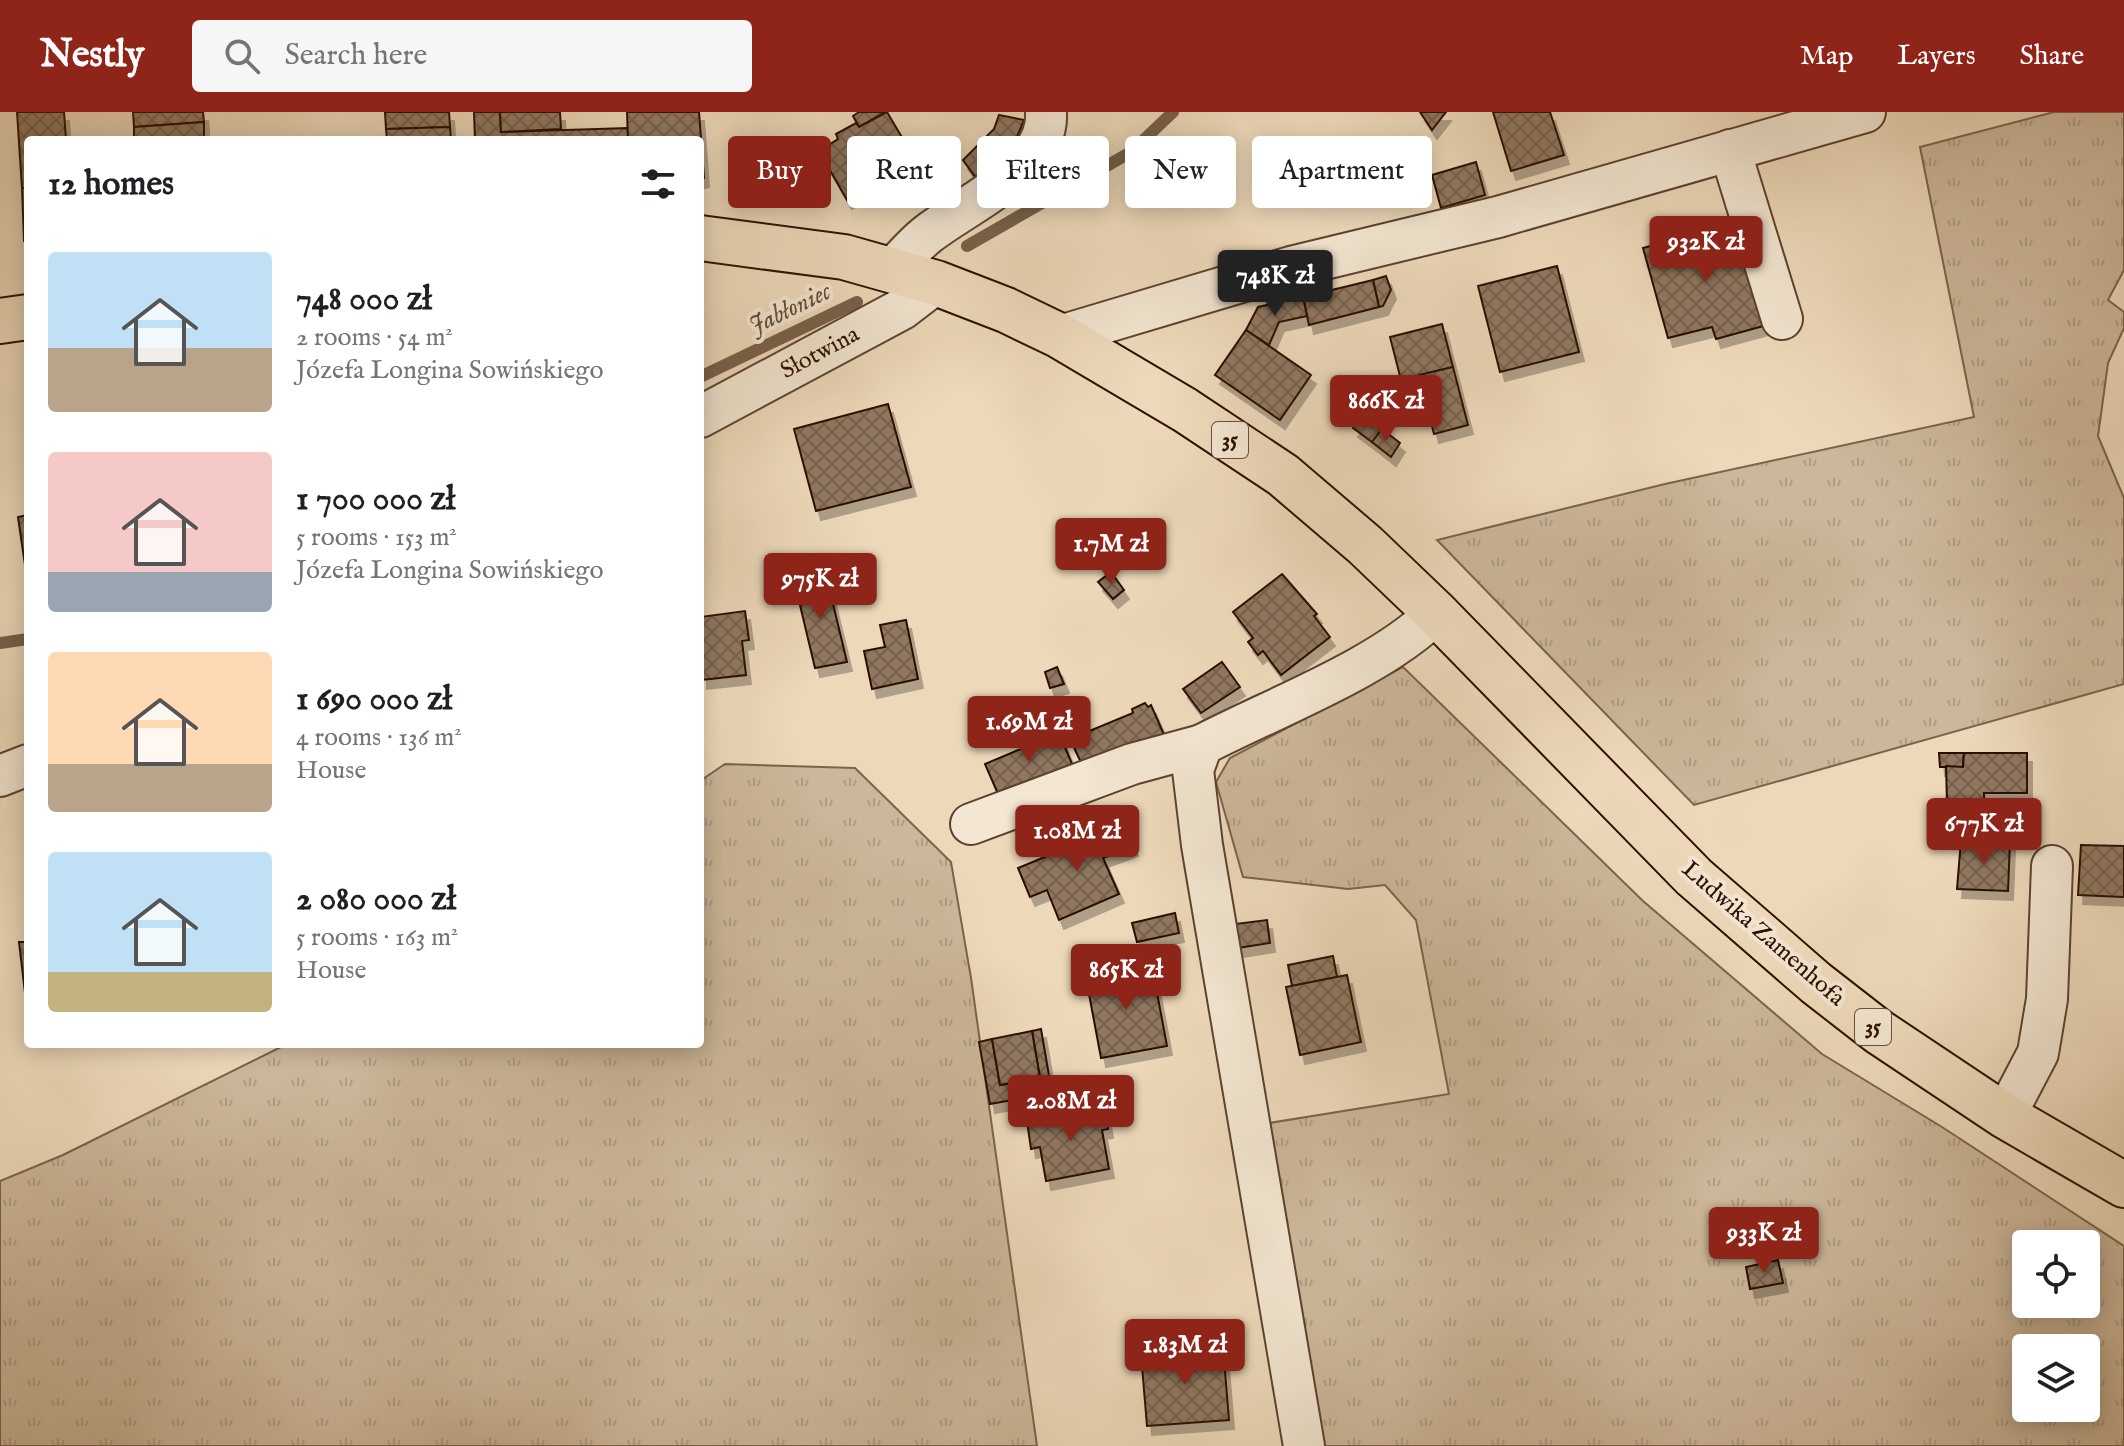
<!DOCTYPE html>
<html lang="en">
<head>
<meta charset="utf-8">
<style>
  body { margin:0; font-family:"IM FELL English",serif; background:#f6f6f6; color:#202124; height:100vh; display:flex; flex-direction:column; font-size:30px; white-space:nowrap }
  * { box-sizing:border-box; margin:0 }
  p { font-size:26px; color:#757577 }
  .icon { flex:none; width:44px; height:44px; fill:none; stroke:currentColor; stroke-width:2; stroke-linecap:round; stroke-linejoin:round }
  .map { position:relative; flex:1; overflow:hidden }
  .details { position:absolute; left:24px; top:24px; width:680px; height:912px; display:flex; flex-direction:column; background:#fff; border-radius:8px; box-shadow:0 4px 20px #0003 }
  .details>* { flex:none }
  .hud { position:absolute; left:728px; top:24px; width:760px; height:72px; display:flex; gap:16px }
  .controls { position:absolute; left:2012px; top:1118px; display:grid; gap:16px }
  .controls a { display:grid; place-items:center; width:88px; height:88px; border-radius:8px; background:#fff; box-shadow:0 4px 20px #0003; font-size:40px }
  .price { position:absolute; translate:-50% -68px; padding:0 18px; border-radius:8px; background:#8f2418; color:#fff; font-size:26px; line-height:52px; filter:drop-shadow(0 2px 4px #0008) }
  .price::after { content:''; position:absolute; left:50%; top:48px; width:24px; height:18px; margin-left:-12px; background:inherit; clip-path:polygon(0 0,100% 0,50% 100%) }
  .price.selected { background:#222; color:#fff }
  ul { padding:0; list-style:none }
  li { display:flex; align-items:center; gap:24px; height:200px; padding:0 24px }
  li span { display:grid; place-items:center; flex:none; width:224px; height:160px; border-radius:8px; color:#555 }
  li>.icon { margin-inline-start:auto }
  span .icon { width:96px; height:96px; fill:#fffc; stroke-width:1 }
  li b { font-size:34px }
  h2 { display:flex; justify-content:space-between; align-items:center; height:96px; padding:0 24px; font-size:34px }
  .chip { padding:0 28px; border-radius:8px; background:#fff; box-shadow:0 4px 20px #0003; font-size:28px; line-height:72px }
  .chip.selected { background:#8f2418; color:#fff }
  header { display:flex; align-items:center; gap:48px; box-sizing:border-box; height:112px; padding:0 40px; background:#8f2418; color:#fff }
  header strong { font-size:38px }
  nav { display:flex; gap:44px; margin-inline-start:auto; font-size:28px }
  .search { width:560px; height:72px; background:#f6f6f6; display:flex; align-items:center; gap:20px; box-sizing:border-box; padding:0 28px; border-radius:8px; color:#757577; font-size:30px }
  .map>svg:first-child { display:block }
  .grass { fill:url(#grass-tufts); stroke:#7c634d; stroke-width:2; fill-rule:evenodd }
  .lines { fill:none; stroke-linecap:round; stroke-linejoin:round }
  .stream { stroke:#785f4a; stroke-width:12 }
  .building { fill:url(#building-cross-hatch); stroke:#2c0f00; stroke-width:2; filter:url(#shadow) }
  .minor-casing { stroke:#5c422e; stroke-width:44 }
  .major-casing { stroke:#2c0f00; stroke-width:48 }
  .minor { stroke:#f3e6d2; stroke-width:40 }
  .major { stroke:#edd9ba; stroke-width:44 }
  .labels { text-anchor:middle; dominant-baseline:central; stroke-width:8; stroke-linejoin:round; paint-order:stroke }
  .shield { fill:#f3e6d2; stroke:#68503f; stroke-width:2 }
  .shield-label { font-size:22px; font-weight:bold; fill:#2c0f00 }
  .street-label { font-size:24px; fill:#2c0f00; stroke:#f3e6d2 }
  .water-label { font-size:26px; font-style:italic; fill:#654b37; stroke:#f3e6d2 }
</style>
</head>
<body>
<header>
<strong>Nestly</strong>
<div class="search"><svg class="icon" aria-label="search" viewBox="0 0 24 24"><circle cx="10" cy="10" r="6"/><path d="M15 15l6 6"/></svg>Search here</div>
<nav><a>Map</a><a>Layers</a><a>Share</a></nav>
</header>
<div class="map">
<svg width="2124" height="1334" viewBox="0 0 2124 1334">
  <defs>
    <pattern id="grass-tufts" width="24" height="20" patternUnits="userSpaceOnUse" patternTransform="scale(2)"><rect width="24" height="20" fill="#ccb79a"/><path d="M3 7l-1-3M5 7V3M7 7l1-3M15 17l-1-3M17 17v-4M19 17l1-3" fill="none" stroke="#af9c83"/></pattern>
    <pattern id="building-cross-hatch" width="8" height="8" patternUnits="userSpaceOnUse" patternTransform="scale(2)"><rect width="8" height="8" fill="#907861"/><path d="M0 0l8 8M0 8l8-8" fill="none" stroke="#76614e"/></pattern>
    <filter id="shadow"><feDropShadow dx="5" dy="9" stdDeviation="0" flood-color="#0004"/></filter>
  </defs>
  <rect width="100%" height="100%" fill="#edd9ba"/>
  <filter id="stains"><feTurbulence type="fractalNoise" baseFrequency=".0025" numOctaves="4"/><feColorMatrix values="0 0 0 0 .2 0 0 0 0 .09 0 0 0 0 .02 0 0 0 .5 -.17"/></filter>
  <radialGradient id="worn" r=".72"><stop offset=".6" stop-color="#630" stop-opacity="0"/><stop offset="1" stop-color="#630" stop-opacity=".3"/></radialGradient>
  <g class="grass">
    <polygon points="2054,0 2124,0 2124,158 2108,188 2124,200 2124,216 2108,251 2098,324 2124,386 2124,572 1694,693 1437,428 1665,372 1974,305 1920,35"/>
    <path d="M1403 555 1643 789 1822 942 1942 1015 2124 1134V1334H1320L1273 1064 1278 1057 1273 1029 1263 1012 1449 982 1416 808 1385 773 1348 777 1243 765 1216 670 1230 646ZM2026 1132H2086V1192H2026ZM2026 1236H2086V1296H2026Z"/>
    <polygon points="725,652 855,656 951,750 971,866 1037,1334 0,1334 0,1069 63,1043 287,932 700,932 700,669"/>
  </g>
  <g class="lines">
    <g class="stream">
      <polyline points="967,134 1131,40 1173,0"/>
      <polyline points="700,265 857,190"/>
      <polyline points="0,531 28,527"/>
    </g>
  </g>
  <g class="building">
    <polygon points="17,0 64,0 66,28 28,28 28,76 22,76"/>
    <polygon points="133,0 203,0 204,10 134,15"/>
    <polygon points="385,0 449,0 450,15 386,17"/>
    <polygon points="474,0 500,0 501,20 628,16 628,28 475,28"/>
    <polygon points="500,0 560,0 561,17 501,20"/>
    <polygon points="627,0 699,0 704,66 700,67 700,28 628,28"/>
    <polygon points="859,0 885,0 859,15 853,4"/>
    <polygon points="887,0 913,44 847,88 819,39 838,27 836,22 856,11 859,15"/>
    <polygon points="1420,0 1446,0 1432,18"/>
    <polygon points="1493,0 1550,0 1564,43 1511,59"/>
    <polygon points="999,3 1024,8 1012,37 976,66 963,48 994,17"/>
    <polygon points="204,10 204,28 134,28 134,15"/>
    <polygon points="450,15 451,28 387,28 386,17"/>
    <polygon points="1181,35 1196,46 1179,68 1165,57"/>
    <polygon points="1476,50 1485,83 1441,96 1432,63"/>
    <polygon points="22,76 28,76 28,129 24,129"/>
    <polygon points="1738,111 1767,213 1716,227 1712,215 1668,226 1643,136"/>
    <polygon points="1557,154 1579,240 1500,260 1478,174"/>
    <polygon points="1386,164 1391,178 1383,194 1379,195 1373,168"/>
    <polygon points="1373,168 1379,195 1309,213 1303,185"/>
    <polygon points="1303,185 1307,204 1279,210 1269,233 1246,218 1258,195"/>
    <polygon points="1442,212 1453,255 1401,268 1390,225"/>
    <polygon points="1246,218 1311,263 1280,308 1215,263"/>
    <polygon points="1453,255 1468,313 1434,322 1419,263"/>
    <polygon points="888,292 911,375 816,399 794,317"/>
    <polygon points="1363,302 1382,317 1372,330 1353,316"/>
    <polygon points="1382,317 1400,331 1391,345 1372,330"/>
    <polygon points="28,403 28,459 26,460 18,405"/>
    <polygon points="1111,460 1124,478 1113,487 1098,470"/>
    <polygon points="1282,462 1317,502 1314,504 1330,525 1281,563 1263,539 1258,543 1248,530 1253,526 1233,500"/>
    <polygon points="826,463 847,550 815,556 794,468"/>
    <polygon points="745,499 749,528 742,529 746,563 702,568 700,505"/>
    <polygon points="906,508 918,567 872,577 864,539 885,535 880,513"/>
    <polygon points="1222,550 1240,575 1201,601 1183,577"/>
    <polygon points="1057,555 1064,572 1050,576 1045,560"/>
    <polygon points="1145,591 1148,595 1151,593 1165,625 1084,657 1070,627 1133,601 1132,597"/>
    <polygon points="1059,621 1072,652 998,682 985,652"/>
    <polygon points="1939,641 1964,641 1963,655 1940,655"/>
    <polygon points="1964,641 2027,641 2027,681 1984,681 1985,729 1948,728 1946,654 1963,655"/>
    <polygon points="1124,712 1133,735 1103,746 1119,782 1059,808 1047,778 1030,785 1018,756"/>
    <polygon points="1961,728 2010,730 2008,779 1957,777"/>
    <polygon points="2081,733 2124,734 2124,785 2078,783"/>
    <polygon points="1175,801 1179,821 1137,830 1132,811"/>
    <polygon points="1267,808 1270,831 1231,837 1227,813"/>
    <polygon points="19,830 28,830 28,881 25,881"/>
    <polygon points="1333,844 1337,865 1292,874 1288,853"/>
    <polygon points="1152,854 1167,934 1101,946 1086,866"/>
    <polygon points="1347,863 1361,930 1300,943 1286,875"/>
    <polygon points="1041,917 1052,981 990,992 979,930 992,927 1000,973 1040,966 1032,919"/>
    <polygon points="1032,919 1040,966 1000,973 992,927"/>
    <polygon points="1104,994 1108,1017 1102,1018 1109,1057 1046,1069 1040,1035 1031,1037 1027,1009"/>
    <polygon points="1778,1148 1783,1171 1750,1177 1746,1155"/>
    <polygon points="1210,1208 1212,1236 1153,1241 1150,1213"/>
    <polygon points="1223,1235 1229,1308 1147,1314 1141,1242"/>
  </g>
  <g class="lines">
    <defs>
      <g id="minor">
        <polyline points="1730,38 1782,207"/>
        <path d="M893 157C904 145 915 132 928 122 966 92 1050 57 1046 0"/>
        <polyline points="1060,224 1291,155 1498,105 1865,0"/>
        <polyline points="700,305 902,197 936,171"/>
        <polyline points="0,664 28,653"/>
        <polyline points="971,712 1132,652 1202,633"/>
        <polyline points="2005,1004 2038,941 2047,887 2052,754"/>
        <path d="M1304 1334 1202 733 1193 658 1202 633C1273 596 1381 556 1436 501"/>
      </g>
      <g id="major">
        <polyline points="700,126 844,145 936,171 1006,198 1060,224 1185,298 1283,363 1365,433 1436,501 1694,765 1816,871 1879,920 2005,1004 2124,1073"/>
        <polyline points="0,209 28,205"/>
      </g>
    </defs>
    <use href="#minor" class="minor-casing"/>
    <use href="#major" class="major-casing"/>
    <use href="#minor" class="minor"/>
    <use href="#major" class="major"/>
  </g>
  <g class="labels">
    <g class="shield">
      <rect x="1212" y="310" width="36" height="36" rx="6"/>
      <rect x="1855" y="897" width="36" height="36" rx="6"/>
    </g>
    <g class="shield-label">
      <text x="1230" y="328">35</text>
      <text x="1873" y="915">35</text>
    </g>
    <g class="street-label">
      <text transform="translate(820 241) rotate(-28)">Słotwina</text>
      <text transform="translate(1763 822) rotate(41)">Ludwika Zamenhofa</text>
    </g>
    <g class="water-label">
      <text transform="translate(790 197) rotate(-26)">Jabłoniec</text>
    </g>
  </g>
  <rect width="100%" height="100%" filter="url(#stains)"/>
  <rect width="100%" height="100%" fill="url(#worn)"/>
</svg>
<div class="controls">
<a><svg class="icon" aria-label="locate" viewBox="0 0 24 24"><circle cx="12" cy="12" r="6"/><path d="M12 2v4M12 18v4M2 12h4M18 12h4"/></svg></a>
<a><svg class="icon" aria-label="layers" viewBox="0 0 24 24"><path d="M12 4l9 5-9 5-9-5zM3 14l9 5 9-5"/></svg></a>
</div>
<b class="price" style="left:1706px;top:172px">932K zł</b>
<b class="price selected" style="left:1275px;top:206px">748K zł</b>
<b class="price" style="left:1386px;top:331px">866K zł</b>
<b class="price" style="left:1111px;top:474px">1.7M zł</b>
<b class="price" style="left:820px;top:509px">975K zł</b>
<b class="price" style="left:1029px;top:652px">1.69M zł</b>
<b class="price" style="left:1984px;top:754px">677K zł</b>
<b class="price" style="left:1077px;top:761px">1.08M zł</b>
<b class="price" style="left:1126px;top:900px">865K zł</b>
<b class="price" style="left:1071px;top:1031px">2.08M zł</b>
<b class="price" style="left:1764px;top:1163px">933K zł</b>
<b class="price" style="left:1185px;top:1275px">1.83M zł</b>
<div class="hud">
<a class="chip selected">Buy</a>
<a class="chip">Rent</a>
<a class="chip">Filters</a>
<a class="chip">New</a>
<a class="chip">Apartment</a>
</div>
<section class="details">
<h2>12 homes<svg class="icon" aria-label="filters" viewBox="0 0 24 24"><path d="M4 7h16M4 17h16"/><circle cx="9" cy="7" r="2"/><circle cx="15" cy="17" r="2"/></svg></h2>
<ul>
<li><span style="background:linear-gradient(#bfe0f5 60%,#b9a48a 0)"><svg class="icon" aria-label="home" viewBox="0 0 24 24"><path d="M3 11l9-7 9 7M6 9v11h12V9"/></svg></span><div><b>748 000 zł</b><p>2 rooms · 54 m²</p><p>Józefa Longina Sowińskiego</p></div></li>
<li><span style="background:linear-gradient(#f6c9c9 75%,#9aa5b1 0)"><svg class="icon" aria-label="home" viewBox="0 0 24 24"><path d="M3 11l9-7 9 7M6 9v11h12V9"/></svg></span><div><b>1 700 000 zł</b><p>5 rooms · 153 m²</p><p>Józefa Longina Sowińskiego</p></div></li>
<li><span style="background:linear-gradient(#ffd9b3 70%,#b9a48a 0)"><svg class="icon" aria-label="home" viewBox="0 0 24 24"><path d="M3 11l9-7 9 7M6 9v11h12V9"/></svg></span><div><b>1 690 000 zł</b><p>4 rooms · 136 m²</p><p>House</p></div></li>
<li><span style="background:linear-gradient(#bfe0f5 75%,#c2b280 0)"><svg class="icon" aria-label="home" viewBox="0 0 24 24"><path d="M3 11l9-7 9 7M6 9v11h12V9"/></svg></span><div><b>2 080 000 zł</b><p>5 rooms · 163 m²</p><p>House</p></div></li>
</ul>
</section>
</div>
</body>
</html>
